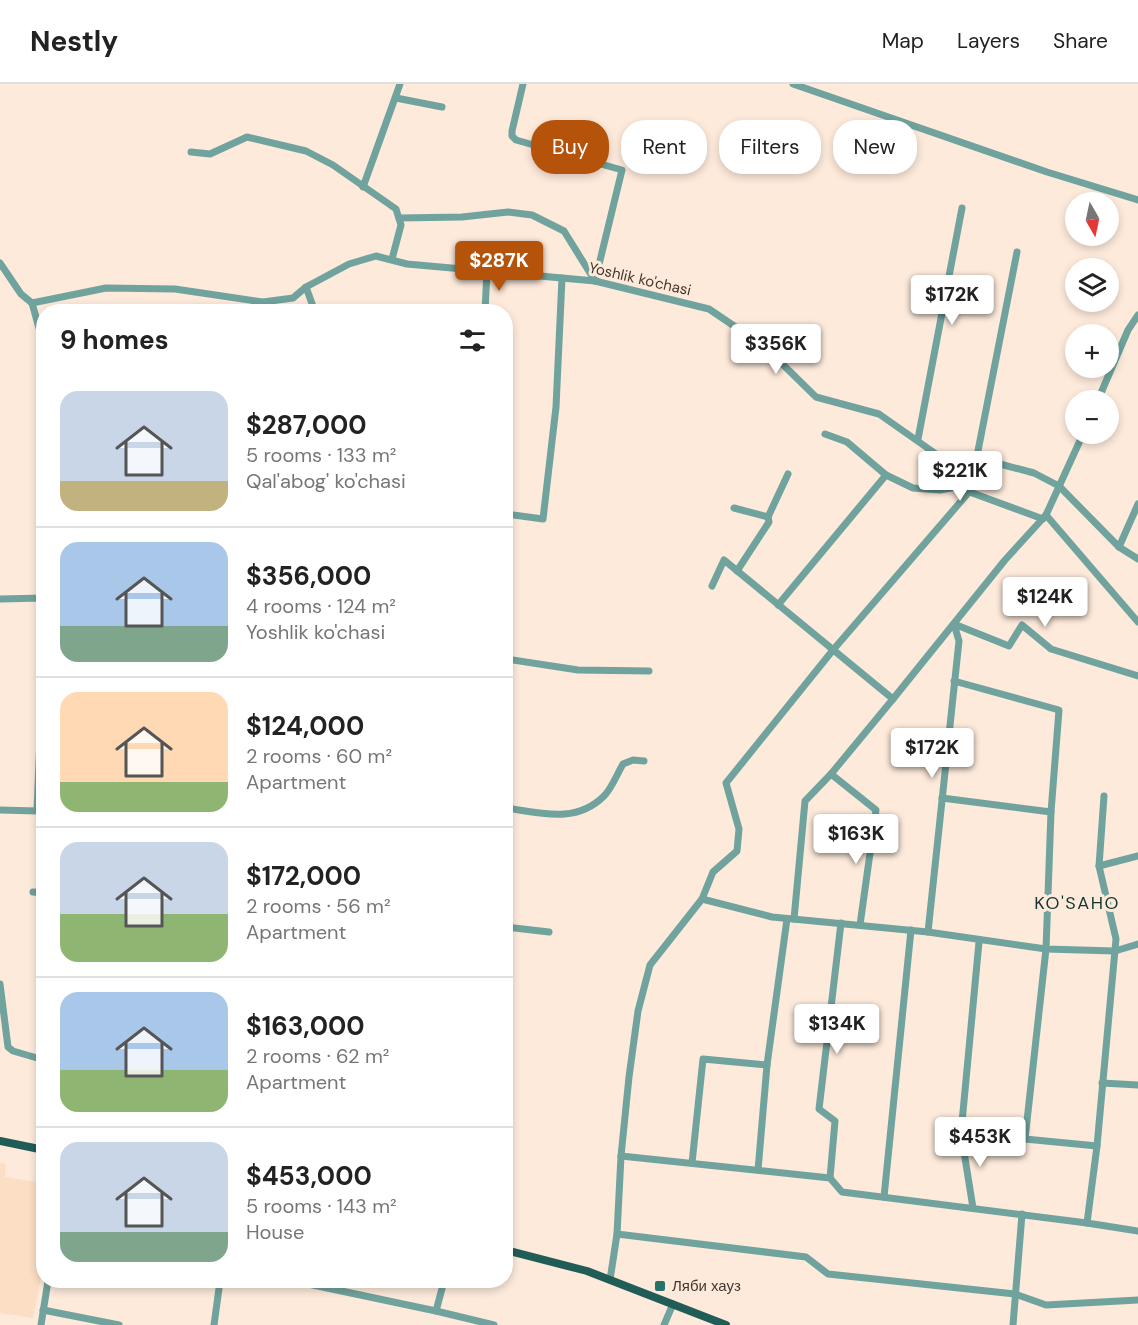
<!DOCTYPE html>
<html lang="en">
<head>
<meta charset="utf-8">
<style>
  body { margin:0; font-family:"DM Sans",sans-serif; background:#f6f6f6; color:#222; height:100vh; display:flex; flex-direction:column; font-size:22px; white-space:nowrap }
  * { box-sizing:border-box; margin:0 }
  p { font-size:20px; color:#767676 }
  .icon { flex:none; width:33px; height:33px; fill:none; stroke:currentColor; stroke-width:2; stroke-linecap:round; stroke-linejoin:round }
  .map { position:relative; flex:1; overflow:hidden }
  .details { position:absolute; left:36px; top:220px; width:477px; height:984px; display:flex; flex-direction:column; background:#fff; border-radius:24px; box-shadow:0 3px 9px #0003 }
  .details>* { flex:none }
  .banner { position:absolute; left:531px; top:36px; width:516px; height:54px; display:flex; gap:12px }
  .needle { width:39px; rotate:171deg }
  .controls { position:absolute; left:1065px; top:108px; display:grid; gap:12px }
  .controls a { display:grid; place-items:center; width:54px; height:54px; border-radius:50%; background:#fff; box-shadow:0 3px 9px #0003; font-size:30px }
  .price { position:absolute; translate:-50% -51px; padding:0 14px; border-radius:6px; background:#fff; color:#222; font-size:20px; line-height:39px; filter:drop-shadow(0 2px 3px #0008) }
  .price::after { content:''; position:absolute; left:50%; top:36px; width:18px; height:14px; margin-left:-9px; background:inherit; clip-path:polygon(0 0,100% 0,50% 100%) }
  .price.selected { background:#b45309; color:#fff }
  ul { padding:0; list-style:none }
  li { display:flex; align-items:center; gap:18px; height:150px; padding:0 24px }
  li+li { border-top:2px solid #e0e0e0 }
  li span { display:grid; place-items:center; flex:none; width:168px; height:120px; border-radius:18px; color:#555 }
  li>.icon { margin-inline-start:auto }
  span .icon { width:72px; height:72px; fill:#fffc; stroke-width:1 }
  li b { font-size:26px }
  h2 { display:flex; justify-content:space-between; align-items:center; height:72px; padding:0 24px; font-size:26px }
  .tag { padding:0 21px; border-radius:24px; background:#fff; box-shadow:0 3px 9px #0003; font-size:21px; line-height:54px }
  .tag.selected { background:#b45309; color:#fff }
  header { display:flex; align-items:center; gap:36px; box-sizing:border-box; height:84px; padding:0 30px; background:#fff; border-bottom:2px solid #e0e0e0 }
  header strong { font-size:28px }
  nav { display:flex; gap:33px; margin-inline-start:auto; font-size:21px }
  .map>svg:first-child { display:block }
  .built { fill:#fcdec5 }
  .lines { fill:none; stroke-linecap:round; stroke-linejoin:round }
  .minor { stroke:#70a39d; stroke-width:7 }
  .major { stroke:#205d57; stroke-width:8 }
  .poi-dot { fill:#28716a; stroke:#fdeadb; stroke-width:2 }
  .labels { text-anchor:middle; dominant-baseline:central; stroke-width:6; stroke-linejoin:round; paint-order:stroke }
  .street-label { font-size:15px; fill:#44382e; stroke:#fdeadb }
  .poi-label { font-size:15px; fill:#44382e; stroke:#fdeadb; text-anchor:start }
  .quarter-label { font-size:18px; letter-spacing:1.5px; fill:#123531; stroke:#fdeadb }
</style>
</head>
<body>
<header>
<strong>Nestly</strong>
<nav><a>Map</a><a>Layers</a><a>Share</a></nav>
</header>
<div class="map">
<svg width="1138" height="1241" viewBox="0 0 1138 1241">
  <rect width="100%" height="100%" fill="#fdeadb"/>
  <polygon class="built" points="0,1079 6,1080 5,1093 43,1099 43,1181 33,1234 0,1229"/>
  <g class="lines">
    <g class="minor">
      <polyline points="793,0 1047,88 1138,116"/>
      <polyline points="396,14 442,23"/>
      <polyline points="191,68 210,70 247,53 306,67 333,81 396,125 401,141 392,175"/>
      <polyline points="363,103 400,0"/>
      <polyline points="399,134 462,133 508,128 532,131 564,147 595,197 622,86 516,56 512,52 512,47 523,0"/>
      <polyline points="0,179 21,210 32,219"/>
      <polyline points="306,203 315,228"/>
      <polyline points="32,219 106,204 175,205 263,218 293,214 306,203 349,180 376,172 407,180 595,197 709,225 765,263 816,313 879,330 946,377 1000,380 1034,389 1059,402 1119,463 1138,475"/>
      <polyline points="32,219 44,262"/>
      <polyline points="485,228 487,186"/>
      <polyline points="1098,316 1128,246 1138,231"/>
      <polyline points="918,355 962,124"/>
      <polyline points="976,377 1017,168"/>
      <polyline points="886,391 913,404 940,406 956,403 1043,435"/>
      <polyline points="734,424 768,433 769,438 737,487"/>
      <polyline points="506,430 543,435 556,323 562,194"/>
      <polyline points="1046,431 1138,538"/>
      <polyline points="768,433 788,390"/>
      <polyline points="1119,463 1138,420"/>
      <polyline points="712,502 724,476 893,615 1005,476 1046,431 1083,350"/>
      <polyline points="0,515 44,514"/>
      <polyline points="778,521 886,391 847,358 825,350"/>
      <polyline points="954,540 1009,562 1022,541 1051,565 1138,592"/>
      <polyline points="506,575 578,586 649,587"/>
      <polyline points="954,597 1059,626 1051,728 1046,865 1025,1055 1097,1062"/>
      <polyline points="942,714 1051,728"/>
      <path d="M506 724C541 729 576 740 604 712 612 704 617 690 623 680L633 676 644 677"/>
      <polyline points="0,726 37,727 44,554"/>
      <polyline points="1138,772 1099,782 1116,855 1097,1062 1087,1139 1138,1147"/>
      <polyline points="1099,782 1104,712"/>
      <polyline points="33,808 44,809"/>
      <polyline points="702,815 772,833 928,848 1046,865 1115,867 1138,860"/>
      <polyline points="794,835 805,717 831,690"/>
      <polyline points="860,841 876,726 831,690 893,615"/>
      <polyline points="506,843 549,848"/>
      <polyline points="928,848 959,557 954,540"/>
      <polyline points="0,900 8,963 13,967 44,976"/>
      <polyline points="767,981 787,835"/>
      <polyline points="1102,999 1138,1001"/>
      <polyline points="961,1049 1025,1055"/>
      <polyline points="621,1072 830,1094 842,1108 1087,1139"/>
      <polyline points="692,1079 703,975 767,981 758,1086"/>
      <polyline points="830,1094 835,1037 819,1025 841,839"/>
      <polyline points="884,1113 911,846"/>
      <polyline points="973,1124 961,1049 979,858"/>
      <polyline points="617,1150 806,1173 828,1190 1015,1210 1046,1221 1138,1216"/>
      <polyline points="610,1196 617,1150 621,1072 629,993 638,927 650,881 702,815 713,788 737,767 739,745 726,699 833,566 969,408"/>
      <polyline points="294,1197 436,1227"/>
      <polyline points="444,1197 436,1227 494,1241"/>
      <polyline points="43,1226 119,1241"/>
      <polyline points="41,1241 48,1197"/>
      <polyline points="214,1241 220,1197"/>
      <polyline points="664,1241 673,1220"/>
      <polyline points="1013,1241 1022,1130"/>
    </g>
    <g class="major">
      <polyline points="0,1057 44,1066"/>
      <polyline points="506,1166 587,1187 726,1241"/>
    </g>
  </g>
  <rect class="poi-dot" x="654" y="1196" width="12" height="12" rx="3"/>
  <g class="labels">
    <g class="street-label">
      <text transform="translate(640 195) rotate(13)">Yoshlik ko'chasi</text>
    </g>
    <g class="poi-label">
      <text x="672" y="1202">Ляби хауз</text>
    </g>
    <g class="quarter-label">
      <text x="1077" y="819">KO'SAHO</text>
    </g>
  </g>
</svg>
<div class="controls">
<a><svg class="needle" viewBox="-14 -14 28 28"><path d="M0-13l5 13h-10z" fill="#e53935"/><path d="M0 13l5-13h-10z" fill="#767676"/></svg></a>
<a><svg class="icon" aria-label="layers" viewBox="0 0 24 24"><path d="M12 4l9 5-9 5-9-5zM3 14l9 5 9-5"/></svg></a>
<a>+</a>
<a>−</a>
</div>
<b class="price selected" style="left:499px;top:208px">$287K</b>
<b class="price" style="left:952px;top:242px">$172K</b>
<b class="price" style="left:776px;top:291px">$356K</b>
<b class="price" style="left:960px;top:418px">$221K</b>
<b class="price" style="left:1045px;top:544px">$124K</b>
<b class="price" style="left:932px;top:695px">$172K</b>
<b class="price" style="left:856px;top:781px">$163K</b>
<b class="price" style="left:837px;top:971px">$134K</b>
<b class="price" style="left:980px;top:1084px">$453K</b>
<div class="banner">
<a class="tag selected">Buy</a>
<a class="tag">Rent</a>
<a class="tag">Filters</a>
<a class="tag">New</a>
</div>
<section class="details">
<h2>9 homes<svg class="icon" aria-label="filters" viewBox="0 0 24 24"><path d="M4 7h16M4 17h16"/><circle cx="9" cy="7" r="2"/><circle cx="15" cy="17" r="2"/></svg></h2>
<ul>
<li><span style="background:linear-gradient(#c9d6e8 75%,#c2b280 0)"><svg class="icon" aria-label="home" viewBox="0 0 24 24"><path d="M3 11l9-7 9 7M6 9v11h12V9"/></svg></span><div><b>$287,000</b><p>5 rooms · 133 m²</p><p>Qal'abog' ko'chasi</p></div></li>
<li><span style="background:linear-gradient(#a9c7e8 70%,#7fa58c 0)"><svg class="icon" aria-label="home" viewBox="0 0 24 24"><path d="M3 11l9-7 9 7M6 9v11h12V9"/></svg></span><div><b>$356,000</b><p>4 rooms · 124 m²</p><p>Yoshlik ko'chasi</p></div></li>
<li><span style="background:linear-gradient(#ffd9b3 75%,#8fb573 0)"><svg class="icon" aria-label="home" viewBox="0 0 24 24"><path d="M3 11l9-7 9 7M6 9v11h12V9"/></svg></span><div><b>$124,000</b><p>2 rooms · 60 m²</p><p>Apartment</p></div></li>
<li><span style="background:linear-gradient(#c9d6e8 60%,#8fb573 0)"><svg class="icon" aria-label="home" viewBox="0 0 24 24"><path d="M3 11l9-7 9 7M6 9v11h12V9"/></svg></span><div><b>$172,000</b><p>2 rooms · 56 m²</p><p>Apartment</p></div></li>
<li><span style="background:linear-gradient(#a9c7e8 65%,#8fb573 0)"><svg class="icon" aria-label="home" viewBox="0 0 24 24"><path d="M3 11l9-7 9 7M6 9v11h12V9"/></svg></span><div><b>$163,000</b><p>2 rooms · 62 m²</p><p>Apartment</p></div></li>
<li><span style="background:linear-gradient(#c9d6e8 75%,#7fa58c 0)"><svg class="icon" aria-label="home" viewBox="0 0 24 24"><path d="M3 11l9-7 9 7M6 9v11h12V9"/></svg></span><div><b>$453,000</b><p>5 rooms · 143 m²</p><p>House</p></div></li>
</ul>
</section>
</div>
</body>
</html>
